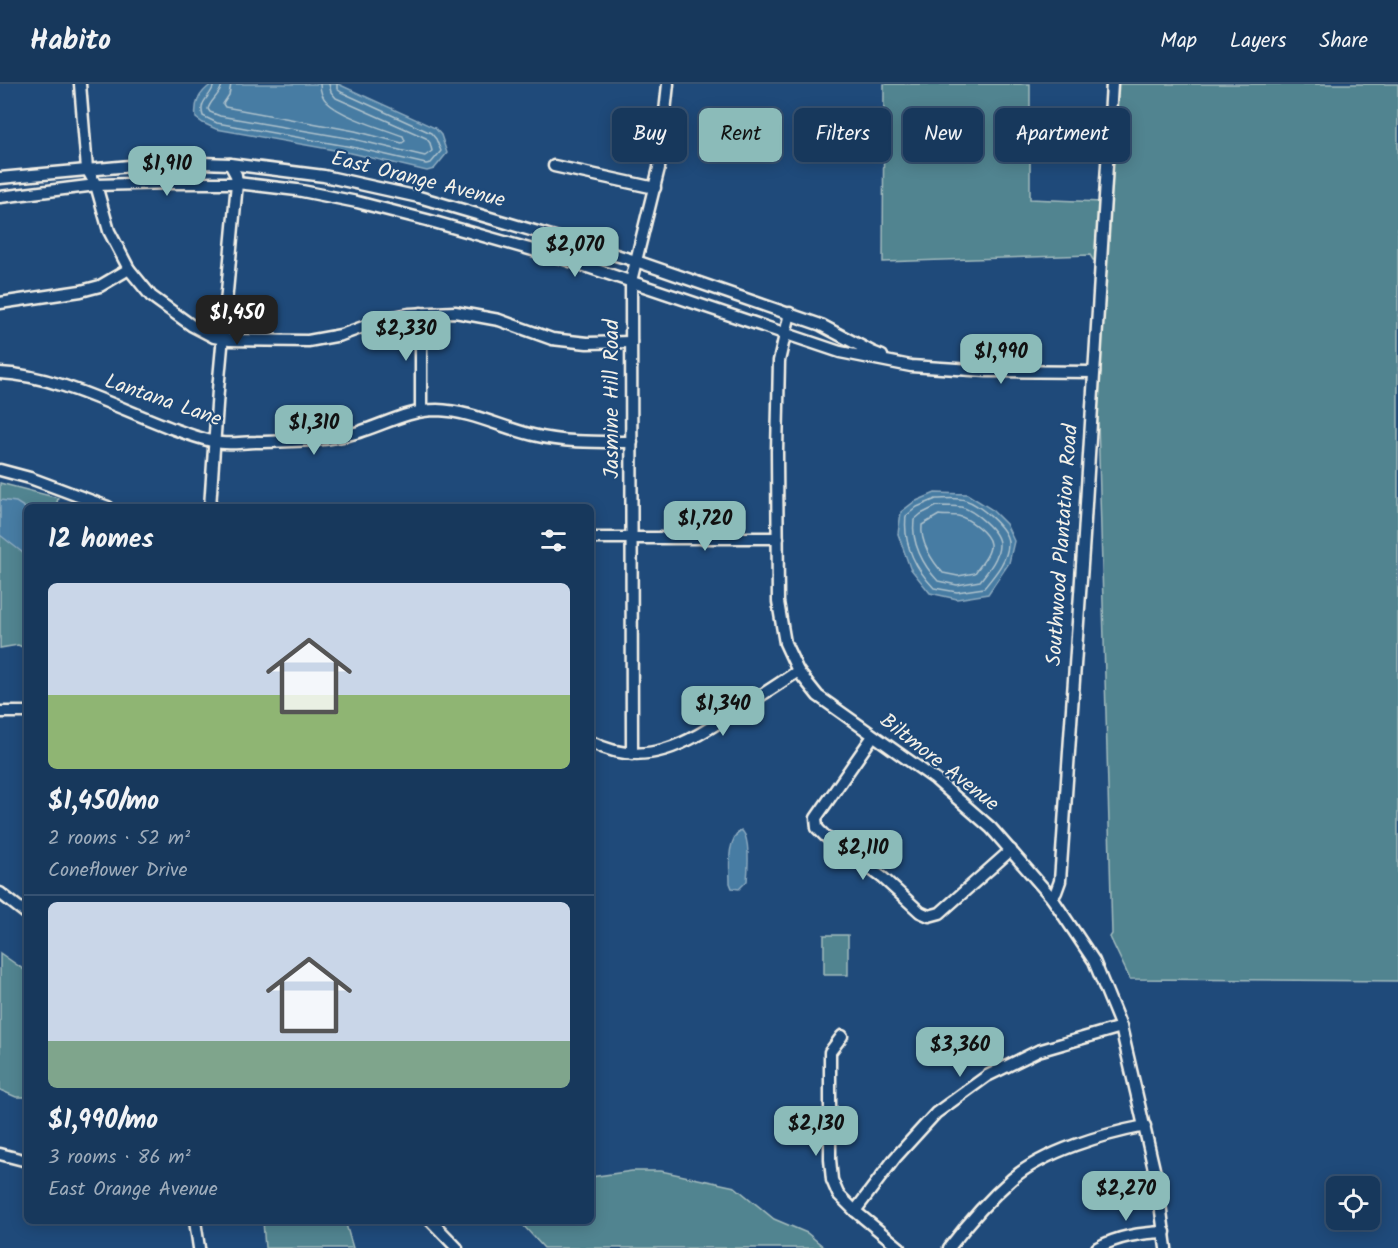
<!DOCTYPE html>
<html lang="en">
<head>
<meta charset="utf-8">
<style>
  body { margin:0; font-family:Kalam,sans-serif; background:#244365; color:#f1f3f6; height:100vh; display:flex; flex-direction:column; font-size:22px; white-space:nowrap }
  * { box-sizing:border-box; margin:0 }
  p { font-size:20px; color:#9eacbb }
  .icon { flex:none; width:33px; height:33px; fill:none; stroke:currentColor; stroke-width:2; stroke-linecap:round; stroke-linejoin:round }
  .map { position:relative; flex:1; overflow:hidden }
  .sheet { position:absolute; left:24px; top:420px; width:570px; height:720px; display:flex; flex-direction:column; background:#17385c; border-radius:9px; box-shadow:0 3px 15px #0003,0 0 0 2px #365272 }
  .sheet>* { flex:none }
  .guide { position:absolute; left:612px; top:24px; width:570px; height:54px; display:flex; gap:12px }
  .fabs { position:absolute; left:1326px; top:1092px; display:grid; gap:12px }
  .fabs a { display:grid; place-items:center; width:54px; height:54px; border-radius:9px; background:#17385c; box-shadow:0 3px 15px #0003,0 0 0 2px #365272; font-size:30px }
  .price { position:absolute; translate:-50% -51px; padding:0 14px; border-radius:12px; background:#8bbbb9; color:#111; font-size:20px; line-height:39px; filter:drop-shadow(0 2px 3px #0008) }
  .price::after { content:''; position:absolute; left:50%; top:36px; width:18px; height:14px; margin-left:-9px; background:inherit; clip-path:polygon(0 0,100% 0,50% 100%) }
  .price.active { background:#222; color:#fff }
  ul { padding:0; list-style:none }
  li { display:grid; align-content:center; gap:12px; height:318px; padding:0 24px }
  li+li { border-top:2px solid #365272 }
  li span { display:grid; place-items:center; height:186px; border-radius:9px; color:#555 }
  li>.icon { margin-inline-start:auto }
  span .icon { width:108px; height:108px; fill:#fffc; stroke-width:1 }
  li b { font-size:26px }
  h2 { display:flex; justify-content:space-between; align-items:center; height:72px; padding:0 24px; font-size:26px }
  .pill { padding:0 21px; border-radius:9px; background:#17385c; box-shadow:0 3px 15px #0003,0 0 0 2px #365272; font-size:21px; line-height:54px }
  .pill.active { background:#8bbbb9; color:#111 }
  header { display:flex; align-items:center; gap:36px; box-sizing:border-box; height:84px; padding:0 30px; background:#17385c; border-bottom:2px solid #365272 }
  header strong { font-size:28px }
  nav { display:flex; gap:33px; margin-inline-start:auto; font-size:21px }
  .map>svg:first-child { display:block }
  .green { fill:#518490; stroke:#a2babc; stroke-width:1.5 }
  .water { fill:#467ba3; stroke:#8caabf; stroke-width:1.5 }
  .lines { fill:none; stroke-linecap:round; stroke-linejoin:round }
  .shore { stroke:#aec2cc; stroke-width:1.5 }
  .minor-casing { stroke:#f4f1e8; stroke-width:15 }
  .minor { stroke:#1f4a7a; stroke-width:10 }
  .labels { text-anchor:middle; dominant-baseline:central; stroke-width:4.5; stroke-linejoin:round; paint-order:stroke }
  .street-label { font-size:21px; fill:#f4f1e8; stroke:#1f4a7a }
</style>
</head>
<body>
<header>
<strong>Habito</strong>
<nav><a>Map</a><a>Layers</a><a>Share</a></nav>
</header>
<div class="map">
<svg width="1398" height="1164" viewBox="0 0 1398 1164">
  <rect width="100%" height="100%" fill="#1f4a7a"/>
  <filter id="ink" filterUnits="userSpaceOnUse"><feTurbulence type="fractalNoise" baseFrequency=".0167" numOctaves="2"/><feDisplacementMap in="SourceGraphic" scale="12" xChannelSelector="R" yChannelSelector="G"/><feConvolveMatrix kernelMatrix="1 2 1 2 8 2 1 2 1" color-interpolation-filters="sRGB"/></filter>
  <g filter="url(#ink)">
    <g class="green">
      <polygon points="884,0 1030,0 1030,115 1101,118 1097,176 1093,176 1090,171 883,178"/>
      <polygon points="1116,0 1398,0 1398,897 1130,895 1110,853 1112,850 1097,299"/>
      <polygon points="0,399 58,414 56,423 27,423 27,565 18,561 0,564"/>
      <rect x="824" y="851" width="24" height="40"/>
      <polygon points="0,869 27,888 27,1013 16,1013 0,1006"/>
      <polygon points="632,1087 661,1087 735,1103 774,1135 807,1149 825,1164 544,1164 523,1141 518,1137 591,1137 591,1093"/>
      <polygon points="263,1137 345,1137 353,1164 265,1164"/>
    </g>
    <g class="water">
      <path d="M212 0H338L435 44 441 51 447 69 434 85 427 87 351 69 216 45 203 39 196 34C194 19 199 9 212 0Z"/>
      <polygon points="935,409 967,410 991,425 1006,440 1014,457 1009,479 988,510 957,515 930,509 910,484 898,450 901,428 914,418"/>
      <polygon points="0,416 16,418 27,425 27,472 0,451"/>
      <path d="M741 746C751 752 748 785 747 797L739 805 732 804 730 799C730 782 726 758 741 746Z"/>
    </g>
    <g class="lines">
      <g class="shore">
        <path d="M214 0C212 13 198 16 203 32L217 39 352 63 426 80 431 79 441 67 436 55 431 49 341 8 337 5V0"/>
        <path d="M222 0C221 11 211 15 208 25L210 28 220 32 353 55 425 72 432 67 430 59 426 54 336 14 331 8 329 0"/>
        <path d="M231 0 229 11 223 20 225 23 355 47 402 59 405 57 403 52C384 45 340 32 327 18 322 13 320 7 320 0"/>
        <path d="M936 415C945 415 956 413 965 416 978 420 1007 443 1008 458 1009 475 994 492 984 504L957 508 934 504C915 484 903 459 906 432L917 423Z"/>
        <path d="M937 422C945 422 953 422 961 423 973 426 1000 447 999 461 999 474 988 487 980 497L957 501 938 497C923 481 911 459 914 436L921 430Z"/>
        <path d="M939 431C945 432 952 431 958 432 968 434 989 449 990 460 991 470 980 481 975 489L958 492 943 489C932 477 920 458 922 441Z"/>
      </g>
      <defs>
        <g id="minor">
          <polyline points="80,0 87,85 96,101 109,147 129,185 151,212 191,241 214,253 230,256 308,257 341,251 388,234 409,230 455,228 499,236 552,255 587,259 631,258"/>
          <polyline points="554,82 655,104"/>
          <polyline points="0,94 173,78 230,80 324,92 419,113 636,177 821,241 872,268 882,272"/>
          <polyline points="0,113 96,101 170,99 237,99 297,106 357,118 427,136 561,174 840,268 911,282 987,287 1094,288"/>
          <polyline points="0,219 81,207 100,202 129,185"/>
          <polyline points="790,229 779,277 777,367 778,518 785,559 798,587 818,612 935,695 991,744 1052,814 1094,877 1121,943 1157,1098 1166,1164"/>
          <path d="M0 289C71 292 145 341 215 358 228 361 243 358 256 358 291 357 325 358 359 348 385 340 409 326 437 326 471 327 500 343 533 351 565 359 599 358 632 358"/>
          <polyline points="421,327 421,229"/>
          <polyline points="0,386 30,394 108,423"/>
          <polyline points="210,423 218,306 237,99 236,91 230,80"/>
          <polyline points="591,454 778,454"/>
          <polyline points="0,628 27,628"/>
          <polyline points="873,652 816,734 817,744 825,752 883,794 920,828 929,832 940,829 1011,766"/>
          <path d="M591 658C645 686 687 659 732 630 754 616 776 602 798 587"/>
          <polyline points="632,670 631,197 659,84 668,0"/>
          <polyline points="0,809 27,830"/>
          <polyline points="1052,814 1056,808 1060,797 1084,452 1112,0"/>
          <polyline points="842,952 830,968 830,1075 832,1096 838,1110 855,1127 900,1164"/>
          <polyline points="0,1070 27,1077"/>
          <polyline points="855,1127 895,1074 936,1029 987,992 1038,967 1121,943"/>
          <polyline points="195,1137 199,1164"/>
          <polyline points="431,1137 457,1164"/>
          <path d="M949 1164C968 1139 988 1116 1012 1095 1044 1067 1104 1050 1145 1042"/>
          <path d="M1097 1164C1118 1152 1141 1149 1165 1148"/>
        </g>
      </defs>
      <use href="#minor" class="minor-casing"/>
      <use href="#minor" class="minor"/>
    </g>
  </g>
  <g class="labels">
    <g class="street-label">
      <text transform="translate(418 96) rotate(14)">East Orange Avenue</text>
      <text transform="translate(612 315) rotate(-90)">Jasmine Hill Road</text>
      <text transform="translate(163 317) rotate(19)">Lantana Lane</text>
      <text transform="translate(1063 461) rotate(-86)">Southwood Plantation Road</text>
      <text transform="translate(939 679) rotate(38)">Biltmore Avenue</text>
    </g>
  </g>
</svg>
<div class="fabs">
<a><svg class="icon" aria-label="locate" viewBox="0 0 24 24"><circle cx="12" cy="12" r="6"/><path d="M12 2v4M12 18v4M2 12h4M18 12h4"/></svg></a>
</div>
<b class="price" style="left:167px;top:113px">$1,910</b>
<b class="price" style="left:575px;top:194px">$2,070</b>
<b class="price active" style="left:237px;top:262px">$1,450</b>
<b class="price" style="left:406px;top:278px">$2,330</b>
<b class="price" style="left:1001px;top:301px">$1,990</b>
<b class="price" style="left:314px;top:372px">$1,310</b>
<b class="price" style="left:705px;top:468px">$1,720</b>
<b class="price" style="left:723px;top:653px">$1,340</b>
<b class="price" style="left:863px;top:797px">$2,110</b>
<b class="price" style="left:960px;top:994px">$3,360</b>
<b class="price" style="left:816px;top:1073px">$2,130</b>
<b class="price" style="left:1126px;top:1138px">$2,270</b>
<div class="guide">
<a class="pill">Buy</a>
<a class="pill active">Rent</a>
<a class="pill">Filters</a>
<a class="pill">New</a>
<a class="pill">Apartment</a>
</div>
<section class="sheet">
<h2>12 homes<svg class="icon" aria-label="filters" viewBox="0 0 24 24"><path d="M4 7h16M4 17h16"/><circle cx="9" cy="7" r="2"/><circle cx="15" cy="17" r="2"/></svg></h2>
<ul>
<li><span style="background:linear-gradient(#c9d6e8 60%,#8fb573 0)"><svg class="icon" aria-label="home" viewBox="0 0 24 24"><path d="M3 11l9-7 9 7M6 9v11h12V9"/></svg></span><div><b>$1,450/mo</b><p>2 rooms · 52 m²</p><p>Coneflower Drive</p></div></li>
<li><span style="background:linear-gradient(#c9d6e8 75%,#7fa58c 0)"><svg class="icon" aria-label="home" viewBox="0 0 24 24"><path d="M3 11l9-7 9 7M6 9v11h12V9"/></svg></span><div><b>$1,990/mo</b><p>3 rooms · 86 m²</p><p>East Orange Avenue</p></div></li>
</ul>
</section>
</div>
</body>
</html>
